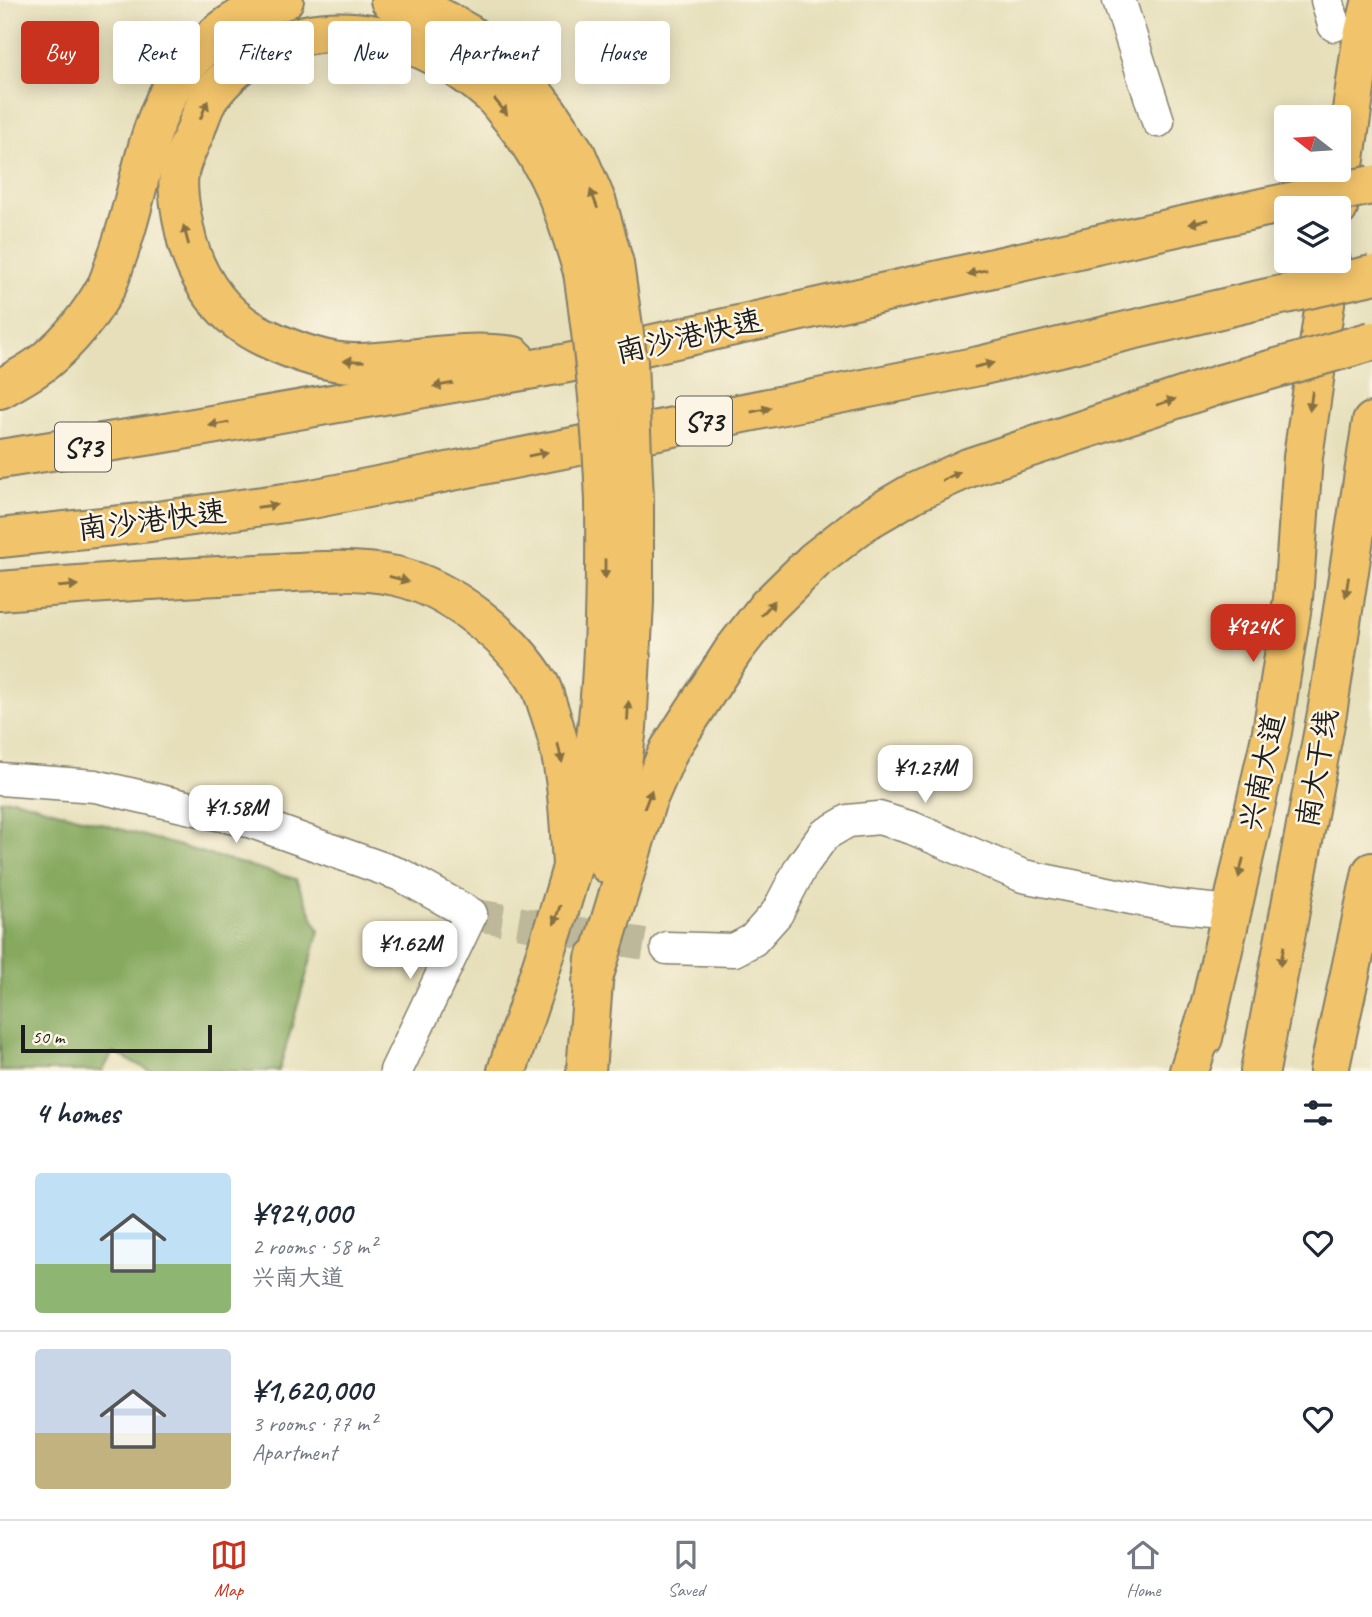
<!DOCTYPE html>
<html lang="en">
<head>
<meta charset="utf-8">
<style>
  body { margin:0; font-family:Caveat,"LXGW WenKai TC",sans-serif; background:#f2f2f3; color:#1f2937; height:100vh; display:flex; flex-direction:column; font-size:26px; white-space:nowrap }
  * { box-sizing:border-box; margin:0 }
  p { font-size:23px; color:#747a83 }
  .icon { flex:none; width:38px; height:38px; fill:none; stroke:currentColor; stroke-width:2; stroke-linecap:round; stroke-linejoin:round }
  .map { position:relative; height:1071px; overflow:hidden }
  .sheet { display:flex; flex-direction:column; background:#fff; flex:1 }
  .sheet>* { flex:none }
  .banner { position:absolute; left:21px; top:21px; width:700px; height:63px; display:flex; gap:14px }
  .needle { width:46px; rotate:287deg }
  .buttons { position:absolute; left:1274px; top:105px; display:grid; gap:14px }
  .buttons a { display:grid; place-items:center; width:77px; height:77px; border-radius:7px; background:#fff; box-shadow:0 4px 18px #0003; font-size:35px }
  .scale { position:absolute; left:21px; bottom:18px; width:191px; box-sizing:border-box; padding-left:7px; border:4px solid #1c1c1c; border-top:0; font-size:19px; line-height:24px; white-space:nowrap; color:#1c1c1c; -webkit-text-stroke:5px #fcf5e5; paint-order:stroke }
  .price { position:absolute; translate:-50% -60px; padding:0 16px; border-radius:14px; background:#fff; color:#222; font-size:23px; line-height:46px; filter:drop-shadow(0 2px 4px #0008) }
  .price::after { content:''; position:absolute; left:50%; top:42px; width:21px; height:16px; margin-left:-10px; background:inherit; clip-path:polygon(0 0,100% 0,50% 100%) }
  .price.on { background:#c8321e; color:#fff }
  ul { padding:0; list-style:none }
  li { display:flex; align-items:center; gap:21px; height:175px; padding:0 35px }
  li+li { border-top:2px solid #e0e1e3 }
  li span { display:grid; place-items:center; flex:none; width:196px; height:140px; border-radius:7px; color:#555 }
  li>.icon { margin-inline-start:auto }
  span .icon { width:84px; height:84px; fill:#fffc; stroke-width:1 }
  li b { font-size:30px }
  h2 { display:flex; justify-content:space-between; align-items:center; height:84px; padding:0 35px; font-size:30px }
  .tag { padding:0 24px; border-radius:7px; background:#fff; box-shadow:0 4px 18px #0003; font-size:24px; line-height:63px }
  .tag.on { background:#c8321e; color:#fff }
  .menu { display:flex; justify-content:space-around; align-items:center; height:98px; border-top:2px solid #e0e1e3; background:#fff; font-size:19px; color:#747a83 }
  .menu a { display:grid; justify-items:center; gap:4px }
  .menu .on { color:#c8321e }
  .map>svg:first-child { display:block }
  .forest { fill:#86a95e; stroke:#51623d; stroke-width:2 }
  .lines { fill:none; stroke-linecap:round; stroke-linejoin:round }
  .minor-tunnel { stroke:#beb89a; stroke-width:32; stroke-dasharray:32 16; stroke-linecap:butt }
  .minor-casing { stroke:#817e6b; stroke-width:35 }
  .major-casing { stroke:#817e6b; stroke-width:42 }
  .highway-casing { stroke:#817e6b; stroke-width:42 }
  .minor { stroke:#fff; stroke-width:32 }
  .major { stroke:#f1c36a; stroke-width:38 }
  .highway { stroke:#f1c36a; stroke-width:38 }
  .highway-bridge-casing { stroke:#817e6b; stroke-width:42; stroke-linecap:butt }
  .highway-bridge { stroke:#f1c36a; stroke-width:38 }
  .oneway { fill:#867043 }
  .labels { text-anchor:middle; dominant-baseline:central; stroke-width:5; stroke-linejoin:round; paint-order:stroke }
  .shield { fill:#fcf5e5; stroke:#5f5d58; stroke-width:2 }
  .shield-label { font-size:28px; font-weight:bold; fill:#1c1c1c }
  .street-label { font-size:30px; fill:#1c1c1c; stroke:#fcf5e5 }
</style>
</head>
<body>
<div class="map">
<svg width="1372" height="1071" viewBox="0 0 1372 1071">
  <rect width="100%" height="100%" fill="#fcf5e5"/>
  <filter id="ink" filterUnits="userSpaceOnUse"><feTurbulence type="fractalNoise" baseFrequency=".0143" numOctaves="2"/><feDisplacementMap in="SourceGraphic" scale="14" xChannelSelector="R" yChannelSelector="G"/><feConvolveMatrix kernelMatrix="1 2 1 2 8 2 1 2 1" color-interpolation-filters="sRGB"/></filter>
  <filter id="wash" filterUnits="userSpaceOnUse"><feTurbulence type="fractalNoise" baseFrequency=".00686" numOctaves="4" result="noise"/><feDisplacementMap in="SourceGraphic" scale="28" xChannelSelector="R" yChannelSelector="G"/><feGaussianBlur stdDeviation="1.57" result="paint"/><feColorMatrix in="noise" values="0 0 0 0 0 0 0 0 0 0 0 0 0 0 0 0 0 1.4 0 .05"/><feComposite in="paint" operator="in"/></filter>
  <g filter="url(#wash)">
    <rect width="100%" height="100%" fill="#e6dfba"/>
    <polygon class="forest" points="14,799 296,879 319,931 279,1071 150,1071 113,1052 103,1071 0,1071 0,800"/>
  </g>
  <g filter="url(#ink)">
    <g class="lines">
      <polyline class="minor-tunnel" points="471,914 667,948"/>
      <defs>
        <g id="minor">
          <polyline points="1119,0 1158,121"/>
          <polyline points="1327,0 1334,25"/>
          <polyline points="0,779 95,786 252,822 401,875 471,914 396,1071"/>
          <polyline points="667,948 734,950 753,940 777,913 801,867 824,835 848,821 879,818 912,828 1023,876 1171,906 1231,912"/>
        </g>
        <g id="major">
          <polyline points="1338,208 1362,40 1372,0"/>
          <polyline points="1203,1038 1272,732 1293,599 1303,457 1331,261"/>
        </g>
        <g id="highway">
          <polyline points="390,0 428,11 469,34 515,69 548,112 576,154 597,203 614,264"/>
          <path d="M514 356C458 348 409 362 355 363 325 363 291 350 264 337 225 319 198 282 187 241 183 224 176 191 179 173 181 159 191 143 196 129 200 118 204 104 211 95 286 0 410 21 492 95 499 102 505 111 512 119 551 167 566 214 583 272"/>
          <path d="M0 389C15 380 32 372 45 361 69 341 91 314 106 287 111 278 113 267 117 257 145 182 144 101 206 44 229 22 254 8 284 0"/>
          <polyline points="0,459 165,433 568,363 1266,207"/>
          <polyline points="0,538 150,522 312,499 979,366 1254,301"/>
          <path d="M0 591C86 584 172 578 258 574 303 572 351 567 396 576 450 588 512 638 540 685 544 693 546 702 549 710 567 761 569 813 572 866"/>
          <polyline points="608,864 627,728 634,603 634,500"/>
          <polyline points="592,982 646,803 669,750 733,651 767,607 814,561 865,521 913,493 968,468 1221,384"/>
          <path d="M507 1071C529 1003 553 936 572 867 604 749 606 623 605 501"/>
          <polyline points="586,1071 595,958"/>
          <polyline points="1189,1071 1210,1007"/>
          <polyline points="1260,1071 1327,713 1372,422"/>
          <polyline points="1329,1071 1372,872"/>
        </g>
      </defs>
      <use href="#minor" class="minor-casing"/>
      <use href="#major" class="major-casing"/>
      <use href="#highway" class="highway-casing"/>
      <use href="#minor" class="minor"/>
      <use href="#major" class="major"/>
      <use href="#highway" class="highway"/>
      <defs>
        <g id="highway-bridge">
          <polyline points="1266,207 1372,185"/>
          <polyline points="614,264 628,362 634,500"/>
          <path d="M583 272C594 348 602 424 605 501"/>
          <polyline points="1254,301 1372,275"/>
          <polyline points="1221,384 1372,341"/>
        </g>
      </defs>
      <use href="#highway-bridge" class="highway-bridge-casing"/>
      <use href="#highway-bridge" class="highway-bridge"/>
    </g>
    <defs><path id="oneway-solid" d="M-6-.8H1V-3.2L6.5 0L1 3.2V.8H-6Z" transform="scale(1.75)"/></defs>
    <g class="oneway">
      <use href="#oneway-solid" transform="translate(501 107) rotate(51)"/>
      <use href="#oneway-solid" transform="translate(204 110) rotate(-68)"/>
      <use href="#oneway-solid" transform="translate(594 199) rotate(-111)"/>
      <use href="#oneway-solid" transform="translate(1199 222) rotate(167)"/>
      <use href="#oneway-solid" transform="translate(186 235) rotate(-105)"/>
      <use href="#oneway-solid" transform="translate(977 272) rotate(167)"/>
      <use href="#oneway-solid" transform="translate(354 361) rotate(-178)"/>
      <use href="#oneway-solid" transform="translate(984 365) rotate(-13)"/>
      <use href="#oneway-solid" transform="translate(443 385) rotate(170)"/>
      <use href="#oneway-solid" transform="translate(1311 401) rotate(98)"/>
      <use href="#oneway-solid" transform="translate(1166 402) rotate(-18)"/>
      <use href="#oneway-solid" transform="translate(761 410) rotate(-11)"/>
      <use href="#oneway-solid" transform="translate(219 424) rotate(170)"/>
      <use href="#oneway-solid" transform="translate(538 454) rotate(-11)"/>
      <use href="#oneway-solid" transform="translate(951 476) rotate(-25)"/>
      <use href="#oneway-solid" transform="translate(267 506) rotate(-8)"/>
      <use href="#oneway-solid" transform="translate(605 569) rotate(90)"/>
      <use href="#oneway-solid" transform="translate(399 579) rotate(15)"/>
      <use href="#oneway-solid" transform="translate(68 586) rotate(-5)"/>
      <use href="#oneway-solid" transform="translate(1347 587) rotate(99)"/>
      <use href="#oneway-solid" transform="translate(768 608) rotate(-48)"/>
      <use href="#oneway-solid" transform="translate(628 711) rotate(-87)"/>
      <use href="#oneway-solid" transform="translate(560 753) rotate(77)"/>
      <use href="#oneway-solid" transform="translate(648 799) rotate(-69)"/>
      <use href="#oneway-solid" transform="translate(1241 868) rotate(103)"/>
      <use href="#oneway-solid" transform="translate(557 915) rotate(108)"/>
      <use href="#oneway-solid" transform="translate(1282 956) rotate(101)"/>
    </g>
  </g>
  <g class="labels">
    <g class="shield">
      <rect x="676" y="396.5" width="56" height="49" rx="5"/>
      <rect x="55" y="422.5" width="56" height="49" rx="5"/>
    </g>
    <g class="shield-label">
      <text x="704" y="421">S73</text>
      <text x="83" y="447">S73</text>
    </g>
    <g class="street-label">
      <text transform="translate(689 336) rotate(-13)">南沙港快速</text>
      <text transform="translate(152 520) rotate(-7)">南沙港快速</text>
      <text transform="translate(1317 768) rotate(-80)">南大干线</text>
      <text transform="translate(1262 772) rotate(-78)">兴南大道</text>
    </g>
  </g>
</svg>
<div class="buttons">
<a><svg class="needle" viewBox="-14 -14 28 28"><path d="M0-13l5 13h-10z" fill="#e53935"/><path d="M0 13l5-13h-10z" fill="#747a83"/></svg></a>
<a><svg class="icon" aria-label="layers" viewBox="0 0 24 24"><path d="M12 4l9 5-9 5-9-5zM3 14l9 5 9-5"/></svg></a>
</div>
<div class="scale">50 m</div>
<b class="price on" style="left:1253px;top:664px">¥924K</b>
<b class="price" style="left:925px;top:805px">¥1.27M</b>
<b class="price" style="left:236px;top:845px">¥1.58M</b>
<b class="price" style="left:410px;top:981px">¥1.62M</b>
<div class="banner">
<a class="tag on">Buy</a>
<a class="tag">Rent</a>
<a class="tag">Filters</a>
<a class="tag">New</a>
<a class="tag">Apartment</a>
<a class="tag">House</a>
</div>
</div>
<section class="sheet">
<h2>4 homes<svg class="icon" aria-label="filters" viewBox="0 0 24 24"><path d="M4 7h16M4 17h16"/><circle cx="9" cy="7" r="2"/><circle cx="15" cy="17" r="2"/></svg></h2>
<ul>
<li><span style="background:linear-gradient(#bfe0f5 65%,#8fb573 0)"><svg class="icon" aria-label="home" viewBox="0 0 24 24"><path d="M3 11l9-7 9 7M6 9v11h12V9"/></svg></span><div><b>¥924,000</b><p>2 rooms · 58 m²</p><p>兴南大道</p></div><svg class="icon" aria-label="heart" viewBox="0 0 24 24"><path d="M12 20l-8-8c-3-5 5-10 8-4 3-6 11-1 8 4z"/></svg></li>
<li><span style="background:linear-gradient(#c9d6e8 60%,#c2b280 0)"><svg class="icon" aria-label="home" viewBox="0 0 24 24"><path d="M3 11l9-7 9 7M6 9v11h12V9"/></svg></span><div><b>¥1,620,000</b><p>3 rooms · 77 m²</p><p>Apartment</p></div><svg class="icon" aria-label="heart" viewBox="0 0 24 24"><path d="M12 20l-8-8c-3-5 5-10 8-4 3-6 11-1 8 4z"/></svg></li>
</ul>
</section>
<nav class="menu">
<a class="on"><svg class="icon" aria-label="map" viewBox="0 0 24 24"><path d="M3 6l6-2 6 2 6-2v14l-6 2-6-2-6 2zM9 4v14M15 6v14"/></svg>Map</a>
<a><svg class="icon" aria-label="saved" viewBox="0 0 24 24"><path d="M7 4h10v16l-5-4-5 4z"/></svg>Saved</a>
<a><svg class="icon" aria-label="home" viewBox="0 0 24 24"><path d="M3 11l9-7 9 7M6 9v11h12V9"/></svg>Home</a>
</nav>
</body>
</html>
